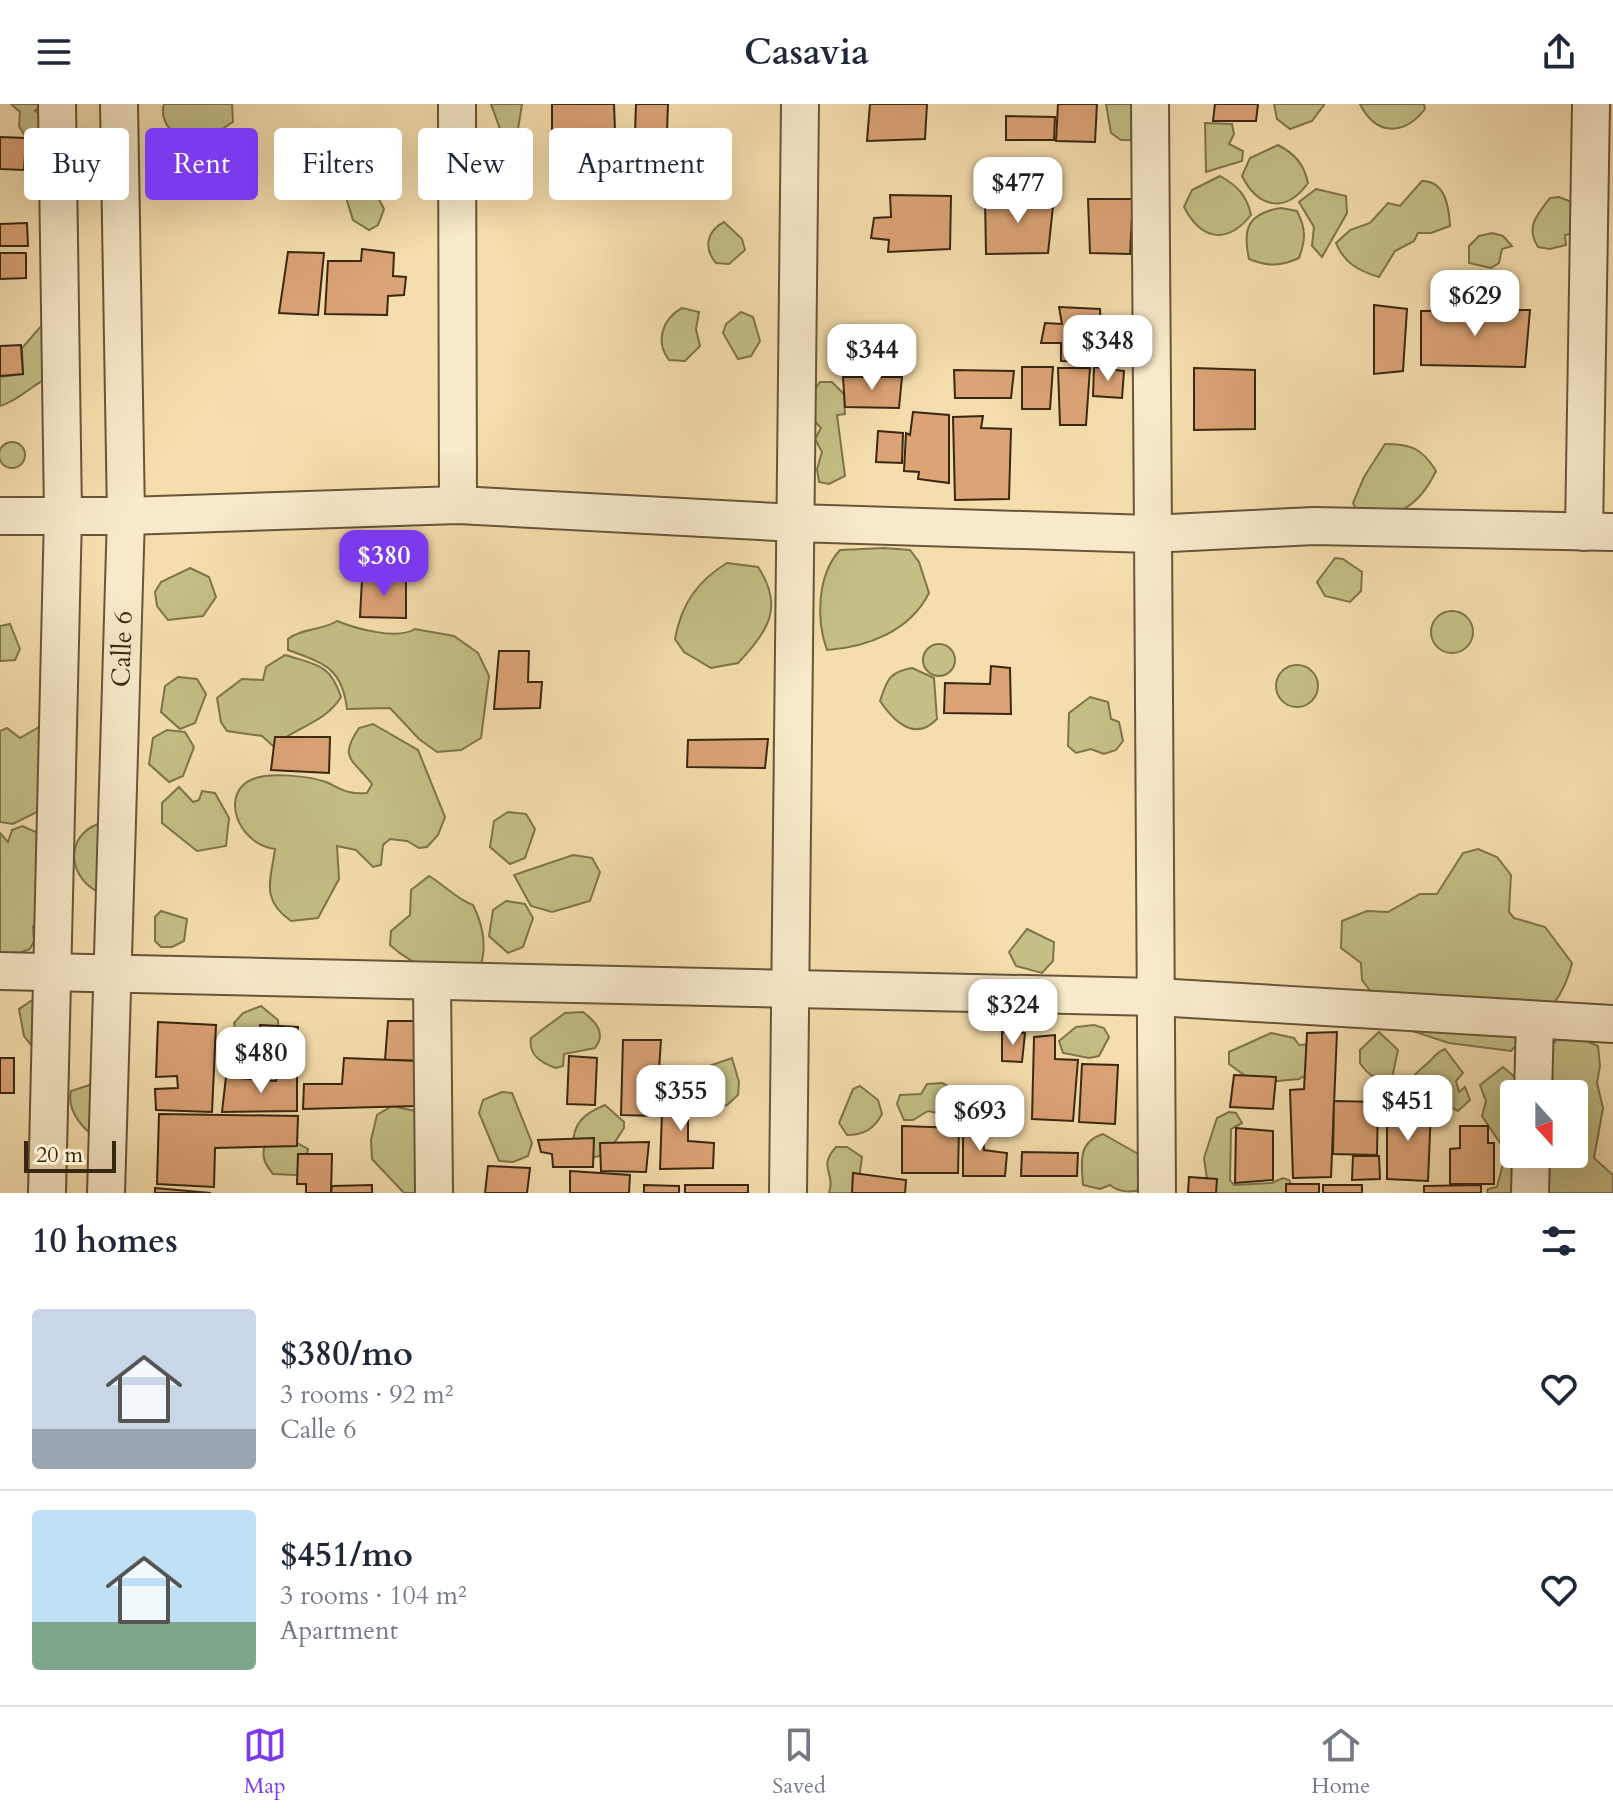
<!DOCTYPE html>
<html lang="en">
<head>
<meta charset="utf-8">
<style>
  body { margin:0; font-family:Cardo,serif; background:#f6f6f7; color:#1f2937; height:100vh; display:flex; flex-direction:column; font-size:30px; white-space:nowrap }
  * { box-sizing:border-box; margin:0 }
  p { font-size:26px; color:#747a83 }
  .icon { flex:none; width:44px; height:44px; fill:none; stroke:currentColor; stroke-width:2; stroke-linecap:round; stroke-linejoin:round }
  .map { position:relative; height:1089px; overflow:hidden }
  .details { display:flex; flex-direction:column; background:#fff; flex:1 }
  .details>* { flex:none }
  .top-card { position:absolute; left:24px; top:24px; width:800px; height:72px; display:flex; gap:16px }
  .needle { width:52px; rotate:159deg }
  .tools { position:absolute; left:1500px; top:976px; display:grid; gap:16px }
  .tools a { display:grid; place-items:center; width:88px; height:88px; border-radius:8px; background:#fff; box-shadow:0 8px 32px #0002; font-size:40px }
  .scale { position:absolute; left:24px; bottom:20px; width:92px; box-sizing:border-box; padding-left:8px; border:4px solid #392811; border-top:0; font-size:22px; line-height:28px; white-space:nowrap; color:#392811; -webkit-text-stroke:6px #f8eaca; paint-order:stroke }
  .price { position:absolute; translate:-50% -68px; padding:0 18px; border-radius:16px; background:#fff; color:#222; font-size:26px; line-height:52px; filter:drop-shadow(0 2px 4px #0008) }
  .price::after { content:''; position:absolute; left:50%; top:48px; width:24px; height:18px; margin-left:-12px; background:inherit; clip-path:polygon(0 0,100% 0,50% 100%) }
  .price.selected { background:#7c3aed; color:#fff }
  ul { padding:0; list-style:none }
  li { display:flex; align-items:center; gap:24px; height:200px; padding:0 32px }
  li+li { border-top:2px solid #e0e1e3 }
  li span { display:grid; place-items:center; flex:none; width:224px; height:160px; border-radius:8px; color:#555 }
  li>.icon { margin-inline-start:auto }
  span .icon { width:96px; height:96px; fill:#fffc; stroke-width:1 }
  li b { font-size:34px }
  h2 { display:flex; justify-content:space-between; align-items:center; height:96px; padding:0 32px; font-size:34px }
  .chip { padding:0 28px; border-radius:8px; background:#fff; box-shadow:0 8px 32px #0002; font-size:28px; line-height:72px }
  .chip.selected { background:#7c3aed; color:#fff }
  header { display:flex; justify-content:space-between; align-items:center; height:104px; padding:0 32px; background:#fff; font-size:36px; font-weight:800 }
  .tab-bar { display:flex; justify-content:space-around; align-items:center; height:112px; border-top:2px solid #e0e1e3; background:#fff; font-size:22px; color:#747a83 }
  .tab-bar a { display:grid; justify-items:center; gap:4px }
  .tab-bar .selected { color:#7c3aed }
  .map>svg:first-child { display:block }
  .green { fill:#c3bf85; stroke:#7e744b; stroke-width:2 }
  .building { fill:#dca376; stroke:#392811; stroke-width:2 }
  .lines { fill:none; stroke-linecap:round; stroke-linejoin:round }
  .street-casing { stroke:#685638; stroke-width:40 }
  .street { stroke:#f8eaca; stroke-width:36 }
  .labels { text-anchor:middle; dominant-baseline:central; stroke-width:6; stroke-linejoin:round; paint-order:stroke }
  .street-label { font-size:26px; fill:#392811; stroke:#f8eaca }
</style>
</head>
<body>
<header><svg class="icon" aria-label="menu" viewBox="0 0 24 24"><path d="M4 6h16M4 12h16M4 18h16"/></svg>Casavia<svg class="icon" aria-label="share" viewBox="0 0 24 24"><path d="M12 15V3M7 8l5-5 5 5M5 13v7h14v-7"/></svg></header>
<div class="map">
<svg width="1613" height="1089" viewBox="0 0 1613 1089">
  <rect width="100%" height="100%" fill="#f5dead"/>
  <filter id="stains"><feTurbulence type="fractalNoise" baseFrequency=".0025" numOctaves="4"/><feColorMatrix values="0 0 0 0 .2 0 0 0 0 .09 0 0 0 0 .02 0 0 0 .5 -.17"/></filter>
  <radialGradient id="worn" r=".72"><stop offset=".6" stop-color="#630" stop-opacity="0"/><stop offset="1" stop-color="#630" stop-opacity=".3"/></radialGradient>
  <g class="green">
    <polygon points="11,0 43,0 35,7 44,13 43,30 26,34 19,22 20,8"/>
    <path d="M164 0H232L233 18 192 44C178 34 158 20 164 0Z"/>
    <polygon points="491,0 522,0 518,25 500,25"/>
    <polygon points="1106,0 1163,0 1133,36 1121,36 1111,29"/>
    <polygon points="1274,0 1324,0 1324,1 1312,17 1290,25 1277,15"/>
    <path d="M1360 0H1424L1425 5C1404 32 1376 32 1360 0Z"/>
    <polygon points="1205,19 1232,20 1234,30 1229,40 1243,47 1242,57 1206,68"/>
    <path d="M1278 41C1295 50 1304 60 1308 79 1286 110 1258 104 1242 72L1250 54Z"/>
    <path d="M1220 72C1238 82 1247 92 1251 111 1227 141 1201 136 1184 103L1192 86Z"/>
    <path d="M1422 77C1446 77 1449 104 1450 122L1431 129H1418L1414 137 1395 147 1379 173C1359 167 1344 159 1336 139L1350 126 1370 119 1388 99 1400 102Z"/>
    <polygon points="371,80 384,105 378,121 369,126 353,116 345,90"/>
    <polygon points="1316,85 1346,92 1347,109 1322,153 1312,142 1314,123 1299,98"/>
    <path d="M1559 93 1579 101 1575 129 1565 131 1566 141 1550 145 1538 143C1525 123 1537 111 1550 94Z"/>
    <path d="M1281 104 1297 107C1306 125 1306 135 1299 154 1281 162 1268 163 1249 155 1242 123 1249 109 1281 104Z"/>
    <path d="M724 118 742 135 745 146 729 160 716 159C703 144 707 127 724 118Z"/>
    <polygon points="1492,129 1503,132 1512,142 1502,145 1499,159 1491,164 1469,159 1469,142 1479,132"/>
    <path d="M682 204 699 208 696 225 700 242 685 257 669 256C655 238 662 215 682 204Z"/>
    <polygon points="741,208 753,213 760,237 751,252 738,255 723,229 726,220"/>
    <path d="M42 221 53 222 52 272C33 279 21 296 0 302V273L23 270 22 244Z"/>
    <polygon points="856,226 866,227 875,237 876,258 844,269 830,258 841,229"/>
    <polygon points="820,278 832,278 844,290 845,310 837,311 845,372 829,380 819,378 817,365 822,348 815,335 821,324 808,310 809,293"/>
    <circle cx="12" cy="351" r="13"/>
    <path d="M1385 340C1411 340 1422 344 1436 367 1419 402 1398 415 1359 412L1353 399 1364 373Z"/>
    <path d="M884 444 910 446 919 458 929 489C910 527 868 543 827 546 816 516 817 471 840 446Z"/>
    <polygon points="1335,454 1343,455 1362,468 1361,487 1350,498 1325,492 1317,478"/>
    <path d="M727 459 758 463C784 502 769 527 738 559L711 564 684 548 675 535C681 501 697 477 727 459Z"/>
    <polygon points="190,464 209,473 216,493 203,512 168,516 157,502 155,488 161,478"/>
    <circle cx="1452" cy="528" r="21"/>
    <path d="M337 517C357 525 397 536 415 525L454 532 478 549 489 572 481 634 461 646 437 648 419 635 390 604 347 605C342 563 323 559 288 546V535C302 524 321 527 337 517Z"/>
    <polygon points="10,520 20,545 15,556 0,557 0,522"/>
    <circle cx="939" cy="556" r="16"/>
    <path d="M285 551C316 561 330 559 341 593 325 619 296 623 273 642L262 632 227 627 221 618 217 594 242 575 263 576 266 563Z"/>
    <circle cx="1297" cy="582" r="21"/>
    <path d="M912 564 934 574 937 615C915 638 894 618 880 597 887 576 889 568 912 564Z"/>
    <polygon points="178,573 197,575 206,590 195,619 180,625 161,608 165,582"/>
    <polygon points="1090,593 1108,598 1111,615 1119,618 1123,637 1116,646 1104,650 1091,645 1076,649 1068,642 1069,609"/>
    <path d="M373 620 418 646 445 713 438 731 427 743 419 744 407 737 390 735 383 741 381 761 373 763 356 746 337 742 339 775 318 814 291 817C260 795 271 776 275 745 237 740 219 688 253 675 270 668 309 672 326 678 342 685 348 691 367 689L372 680C353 655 338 655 359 624Z"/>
    <polygon points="39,623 48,635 46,650 39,659 39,707 13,720 0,718 0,627 7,624 20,634"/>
    <polygon points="167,626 185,628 194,643 183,672 169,678 149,660 153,634"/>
    <polygon points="179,683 193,698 199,696 202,687 215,689 229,714 226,742 197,747 162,719 162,699"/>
    <polygon points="508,708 526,710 535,725 525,754 510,760 490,743 494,717"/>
    <path d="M98 720 112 721V781L96 787C67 770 66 732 98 720Z"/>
    <polygon points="22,722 36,728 46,741 36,763 43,774 46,811 33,822 34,837 30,845 0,856 0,729 8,738 12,726"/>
    <path d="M1478 745 1497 753 1511 771 1509 808 1514 814 1545 823 1572 859C1564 897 1537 920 1511 947L1449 939 1397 922 1362 876 1361 859 1341 844 1342 817 1367 807 1388 808 1420 790H1437L1463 749Z"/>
    <polygon points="573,751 592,754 600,768 590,797 552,808 531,802 514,771"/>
    <path d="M429 772C446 782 455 794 473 801 484 823 488 846 478 869 442 868 418 867 390 841L391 827 410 811 411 786Z"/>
    <polygon points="506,797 525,800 533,814 523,843 508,849 489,832 493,806"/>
    <polygon points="161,807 187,815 184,837 172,843 161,843 155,837 155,813"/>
    <polygon points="1027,825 1054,838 1053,857 1042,869 1016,862 1009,848"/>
    <polygon points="37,893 54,930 31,941 24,932 19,905"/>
    <polygon points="261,902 278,916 279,932 270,952 250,960 239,948 234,919 243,909"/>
    <path d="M583 908C595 917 607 929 595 944L564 950 563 962 556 964C541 959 528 951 531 934L565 909Z"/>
    <polygon points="1094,921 1104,924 1109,933 1099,952 1089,954 1063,949 1059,937 1076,923"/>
    <path d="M1379 928 1398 946 1392 974C1377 978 1368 971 1360 959V946Z"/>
    <polygon points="1271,929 1294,934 1299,941 1312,940 1309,970 1299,975 1255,979 1229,960 1229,948"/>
    <polygon points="1573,931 1598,942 1600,962 1597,979 1603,1004 1594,1054 1613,1071 1613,1089 1539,1089 1554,1050 1574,1050 1574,990 1555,990 1548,946 1557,935"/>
    <path d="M1445 945 1463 969 1456 977 1459 988 1465 983 1470 996 1458 1007 1449 1002 1416 1000C1408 972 1411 974 1430 957 1436 951 1437 948 1445 945Z"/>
    <polygon points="732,954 739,978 738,991 727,1001 713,1004 704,995 696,980 703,974 706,963"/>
    <polygon points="1503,963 1516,974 1521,990 1514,990 1514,1041 1510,1047 1504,1045 1482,1012 1486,997 1480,981"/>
    <polygon points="942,979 952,984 956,1004 947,1011 928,1007 913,1016 904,1016 897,1000 900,991 921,990 927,980"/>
    <path d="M93 980 90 1029C78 1019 67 1003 71 987Z"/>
    <path d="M860 982 878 996 882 1010C874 1025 864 1031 847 1031L839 1019 853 985Z"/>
    <polygon points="502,988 512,989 532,1039 528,1052 513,1058 499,1057 479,1009 483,996"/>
    <path d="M605 1001 624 1018V1024L607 1050 587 1055 573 1043C572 1019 585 1009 605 1001Z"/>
    <polygon points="392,1002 415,1007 439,1041 426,1089 404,1089 372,1055 371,1036 377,1011"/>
    <polygon points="1229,1008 1236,1009 1242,1019 1231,1025 1230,1076 1234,1081 1272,1079 1283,1074 1289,1076 1296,1089 1209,1089 1204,1054 1217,1014"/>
    <path d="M1103 1030 1140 1051 1144 1084C1133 1089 1120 1089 1110 1081L1100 1085 1083 1081C1081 1057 1078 1038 1103 1030Z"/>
    <path d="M290 1035 308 1045 305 1065 296 1071 273 1070C265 1060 261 1053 265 1040Z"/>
    <path d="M836 1043H847L862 1053 859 1075 852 1089H829C836 1068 817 1064 836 1043Z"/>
    <polygon points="1514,1049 1525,1089 1487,1089 1488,1085 1497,1083 1505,1052"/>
  </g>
  <g class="building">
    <polygon points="552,0 614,0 615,27 552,28"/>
    <polygon points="636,0 668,0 667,28 635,29"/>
    <polygon points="870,0 927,0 925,35 867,37"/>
    <polygon points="1058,0 1097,0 1095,38 1056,37"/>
    <polygon points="1215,0 1258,0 1256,17 1213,17"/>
    <polygon points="1006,12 1055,13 1054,36 1006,36"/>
    <polygon points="0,33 26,34 24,66 0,65"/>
    <polygon points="558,45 607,49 604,86 557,86"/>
    <polygon points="890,91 951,92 950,145 888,148 889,136 871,134 874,114 891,113"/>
    <polygon points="1054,93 1048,149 986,150 985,94"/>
    <polygon points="1088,95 1133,95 1130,150 1090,149"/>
    <polygon points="27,119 28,142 0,142 0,120"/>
    <polygon points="362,145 394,149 393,172 406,173 404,191 388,192 387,211 325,210 328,157 361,157"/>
    <polygon points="288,148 324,149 318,211 279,209"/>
    <polygon points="0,149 26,149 26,174 0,175"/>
    <polygon points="1374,201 1407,205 1403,267 1374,270"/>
    <polygon points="1059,203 1100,205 1102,258 1061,257 1061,239 1041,239 1045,219 1062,220"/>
    <polygon points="1530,206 1525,263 1421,261 1421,207"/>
    <polygon points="21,241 23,270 0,272 0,242"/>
    <polygon points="1022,263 1053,263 1050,305 1022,305"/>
    <polygon points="1094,263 1124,267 1122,294 1093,292"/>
    <polygon points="1058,264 1090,264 1086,321 1060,321"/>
    <polygon points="1194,264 1255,266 1255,325 1194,326"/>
    <polygon points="954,266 1014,267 1011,294 955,294"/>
    <polygon points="843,273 902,273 899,304 845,303"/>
    <polygon points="913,308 949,311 949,379 918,375 919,368 904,367 906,329 910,331"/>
    <polygon points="983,312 981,324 1011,325 1009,395 955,396 953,313"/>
    <polygon points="878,327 903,329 902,359 876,358"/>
    <polygon points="406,474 406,514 360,513 362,475"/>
    <polygon points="499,547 529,547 528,578 542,578 540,604 494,605"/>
    <polygon points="991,562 1010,564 1011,610 944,609 945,579 990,580"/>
    <polygon points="275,633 330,633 329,669 271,666"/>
    <polygon points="768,635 765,664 687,663 688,636"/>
    <polygon points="388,917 428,917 426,957 385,956"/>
    <polygon points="158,918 216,921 212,1008 156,1006 155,985 178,984 177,972 156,973"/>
    <polygon points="260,921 298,923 295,966 257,964"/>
    <polygon points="1002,928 1025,929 1022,958 1002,957"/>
    <polygon points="1337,928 1331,1073 1293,1074 1290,986 1304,985 1307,929"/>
    <polygon points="1055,931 1055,955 1078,956 1073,1017 1032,1015 1034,933"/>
    <polygon points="623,936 661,936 656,1012 621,1011"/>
    <polygon points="569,952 597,954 595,1001 567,1000"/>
    <rect x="0" y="954" width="14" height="35"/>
    <polygon points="344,954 417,957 416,1002 303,1005 304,980 342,980"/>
    <polygon points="1082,960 1118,961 1115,1020 1079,1018"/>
    <polygon points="278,969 297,971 297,1007 222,1008 226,973 276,977"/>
    <polygon points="1234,971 1276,973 1273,1005 1230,1003"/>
    <polygon points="663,979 688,979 688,1037 714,1039 713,1064 660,1065"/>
    <polygon points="1334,997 1378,998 1377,1051 1333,1050"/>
    <polygon points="1387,1000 1431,1005 1428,1077 1387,1075"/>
    <polygon points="159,1010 298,1012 297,1042 215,1044 214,1083 157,1080"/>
    <polygon points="963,1015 982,1016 984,1046 1007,1049 1005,1072 963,1072"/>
    <polygon points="902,1022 959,1024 958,1069 902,1069"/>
    <polygon points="1460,1022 1488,1022 1488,1039 1494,1039 1494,1080 1450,1080 1450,1045 1460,1044"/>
    <polygon points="1236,1024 1273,1027 1273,1076 1235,1079"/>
    <polygon points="594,1034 593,1063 553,1063 552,1050 541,1048 538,1036"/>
    <polygon points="649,1038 646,1068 601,1067 600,1039"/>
    <polygon points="1022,1048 1078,1049 1077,1072 1021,1072"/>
    <polygon points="298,1050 332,1050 331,1089 306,1089 306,1080 297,1080"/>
    <polygon points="1353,1052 1379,1052 1380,1075 1352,1076"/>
    <polygon points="488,1062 530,1064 527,1089 485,1089"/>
    <polygon points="570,1067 630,1071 629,1089 570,1089"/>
    <polygon points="853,1069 906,1076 905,1089 852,1089"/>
    <polygon points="1189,1073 1217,1075 1216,1089 1188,1089"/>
    <rect x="1286" y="1080" width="33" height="9"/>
    <polygon points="372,1081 372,1089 331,1089 332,1082"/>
    <polygon points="644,1081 679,1082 679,1089 644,1089"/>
    <rect x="685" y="1081" width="63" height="8"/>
    <rect x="1323" y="1081" width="39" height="8"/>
    <polygon points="1481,1081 1481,1089 1424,1089 1424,1082"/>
    <polygon points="155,1084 211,1089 155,1089"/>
  </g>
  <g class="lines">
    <defs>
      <g id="street">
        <polyline points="457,0 458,401"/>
        <path d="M1150 0C1152 363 1156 726 1157 1089"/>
        <polyline points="0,412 126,412 458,401 796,419 1150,430 1314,422 1613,428"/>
        <polyline points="1584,428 1591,0"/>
        <polyline points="0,867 1156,893 1613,920"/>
        <polyline points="432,878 434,1089"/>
        <polyline points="1533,990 1535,917"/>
        <polyline points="47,1089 63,411 57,0"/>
        <polyline points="106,1089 126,412 119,0"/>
        <polyline points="788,1089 800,0"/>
        <polyline points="1530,1089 1531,1050"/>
      </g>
    </defs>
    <use href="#street" class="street-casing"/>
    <use href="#street" class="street"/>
  </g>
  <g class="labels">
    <g class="street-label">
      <text transform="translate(122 545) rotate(-88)">Calle 6</text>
    </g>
  </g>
  <rect width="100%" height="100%" filter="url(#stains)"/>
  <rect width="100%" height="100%" fill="url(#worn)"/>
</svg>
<div class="tools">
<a><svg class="needle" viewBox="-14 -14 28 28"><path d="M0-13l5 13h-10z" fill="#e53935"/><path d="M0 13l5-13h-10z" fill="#747a83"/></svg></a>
</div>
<div class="scale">20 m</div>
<b class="price" style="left:1018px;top:121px">$477</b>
<b class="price" style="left:1475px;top:234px">$629</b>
<b class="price" style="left:1108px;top:279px">$348</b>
<b class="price" style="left:872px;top:288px">$344</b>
<b class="price selected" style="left:384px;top:494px">$380</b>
<b class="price" style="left:1013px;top:943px">$324</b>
<b class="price" style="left:261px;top:991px">$480</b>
<b class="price" style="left:681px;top:1029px">$355</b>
<b class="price" style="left:1408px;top:1039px">$451</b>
<b class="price" style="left:980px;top:1049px">$693</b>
<div class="top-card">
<a class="chip">Buy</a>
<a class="chip selected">Rent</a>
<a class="chip">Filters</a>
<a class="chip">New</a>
<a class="chip">Apartment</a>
</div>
</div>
<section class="details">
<h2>10 homes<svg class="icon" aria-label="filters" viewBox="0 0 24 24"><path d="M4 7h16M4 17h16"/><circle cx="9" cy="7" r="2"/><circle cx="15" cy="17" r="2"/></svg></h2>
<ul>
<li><span style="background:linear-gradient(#c9d6e8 75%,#9aa5b1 0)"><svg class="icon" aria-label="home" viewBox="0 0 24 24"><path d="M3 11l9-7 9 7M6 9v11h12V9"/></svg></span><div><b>$380/mo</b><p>3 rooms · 92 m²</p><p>Calle 6</p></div><svg class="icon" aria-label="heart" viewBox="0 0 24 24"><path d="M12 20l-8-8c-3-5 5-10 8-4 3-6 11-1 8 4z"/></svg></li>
<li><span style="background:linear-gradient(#bfe0f5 70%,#7fa58c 0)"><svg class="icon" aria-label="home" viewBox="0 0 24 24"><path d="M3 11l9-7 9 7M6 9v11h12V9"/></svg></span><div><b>$451/mo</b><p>3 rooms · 104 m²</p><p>Apartment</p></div><svg class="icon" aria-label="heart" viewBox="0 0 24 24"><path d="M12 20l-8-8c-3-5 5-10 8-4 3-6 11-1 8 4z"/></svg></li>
</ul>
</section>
<nav class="tab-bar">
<a class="selected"><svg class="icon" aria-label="map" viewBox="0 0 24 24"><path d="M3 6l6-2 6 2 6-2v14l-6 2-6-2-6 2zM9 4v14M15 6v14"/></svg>Map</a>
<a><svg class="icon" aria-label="saved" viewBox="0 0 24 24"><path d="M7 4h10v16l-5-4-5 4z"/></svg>Saved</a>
<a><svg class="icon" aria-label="home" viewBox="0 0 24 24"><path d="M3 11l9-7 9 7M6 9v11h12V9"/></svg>Home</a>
</nav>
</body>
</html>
